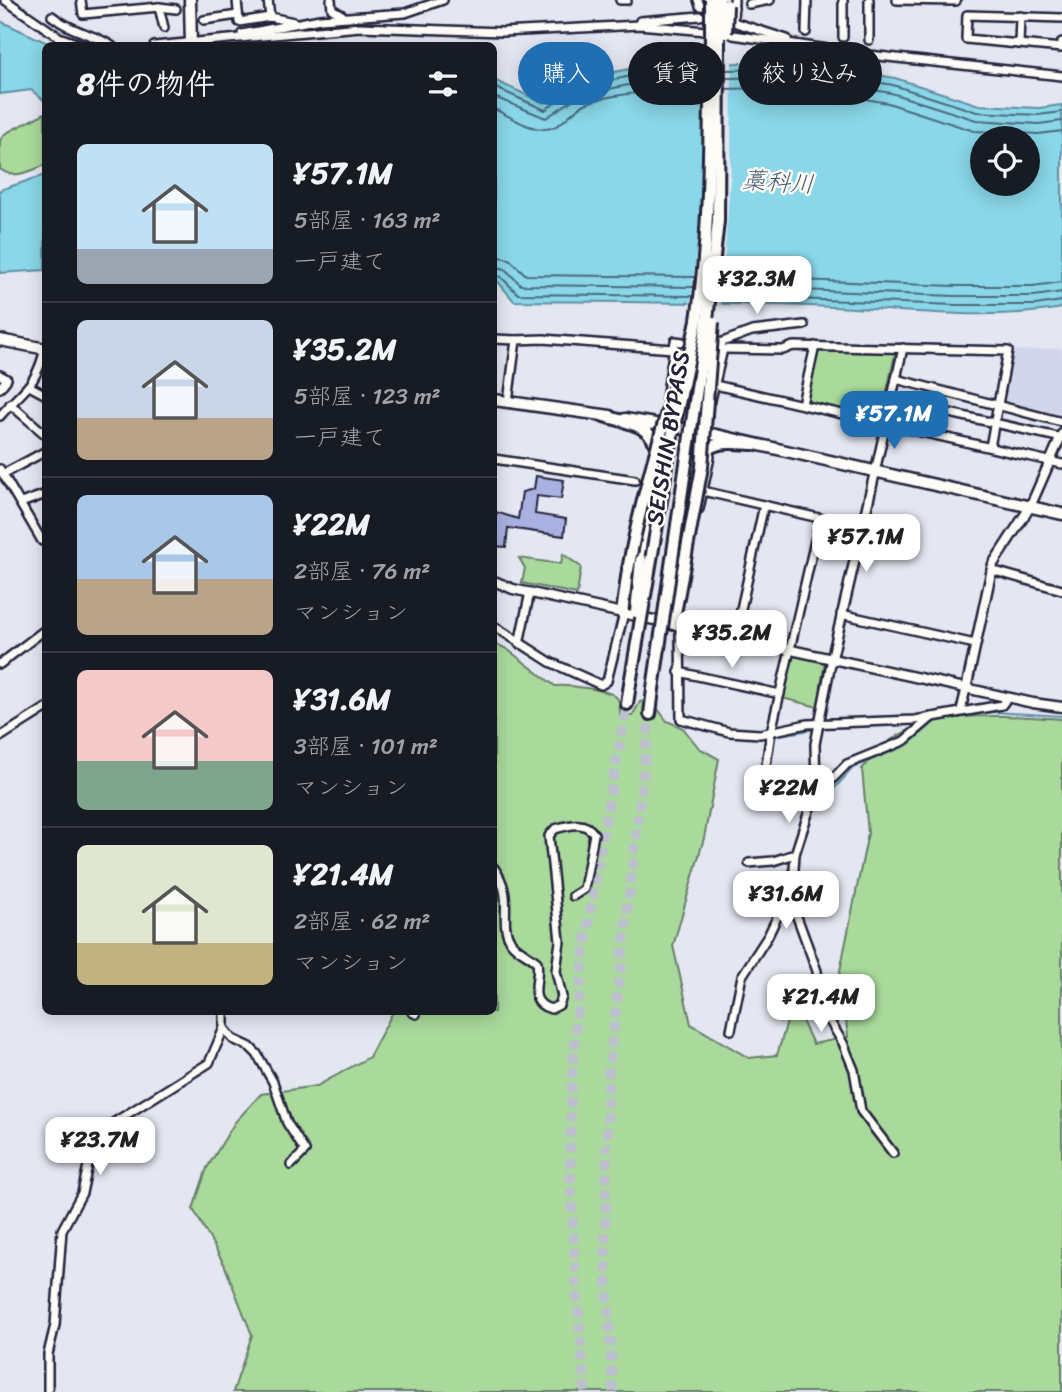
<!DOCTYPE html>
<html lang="ja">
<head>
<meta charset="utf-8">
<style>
  body { margin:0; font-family:Sriracha,"Klee One",sans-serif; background:#242831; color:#f1f3f6; height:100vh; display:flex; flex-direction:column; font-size:26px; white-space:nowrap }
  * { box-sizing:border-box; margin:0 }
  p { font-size:23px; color:#9ea1a6 }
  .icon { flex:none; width:38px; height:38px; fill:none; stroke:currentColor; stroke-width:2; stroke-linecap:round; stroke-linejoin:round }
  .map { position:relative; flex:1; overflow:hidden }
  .side { position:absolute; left:42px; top:42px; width:455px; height:973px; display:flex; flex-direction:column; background:#171b24; border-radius:10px; box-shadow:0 4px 18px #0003 }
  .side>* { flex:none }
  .banner { position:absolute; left:518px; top:42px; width:438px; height:63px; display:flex; gap:14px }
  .controls { position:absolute; left:970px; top:126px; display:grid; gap:14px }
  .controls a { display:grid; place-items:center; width:70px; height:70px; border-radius:50%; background:#171b24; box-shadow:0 4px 18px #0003; font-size:35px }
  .price { position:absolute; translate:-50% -60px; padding:0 16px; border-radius:14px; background:#fff; color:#222; font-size:23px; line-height:46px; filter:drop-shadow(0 2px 4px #0008) }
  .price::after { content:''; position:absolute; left:50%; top:42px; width:21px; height:16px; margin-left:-10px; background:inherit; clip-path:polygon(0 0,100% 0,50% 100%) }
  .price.current { background:#1f6fb2; color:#fff }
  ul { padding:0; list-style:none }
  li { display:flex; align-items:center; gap:21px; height:175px; padding:0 35px }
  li+li { border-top:2px solid #363941 }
  li span { display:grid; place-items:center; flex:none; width:196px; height:140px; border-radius:10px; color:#555 }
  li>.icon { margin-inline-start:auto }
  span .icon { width:84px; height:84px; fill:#fffc; stroke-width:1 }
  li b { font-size:30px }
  h2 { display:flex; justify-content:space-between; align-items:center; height:84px; padding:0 35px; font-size:30px }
  .pill { padding:0 24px; border-radius:32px; background:#171b24; box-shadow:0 4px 18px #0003; font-size:24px; line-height:63px }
  .pill.current { background:#1f6fb2; color:#fff }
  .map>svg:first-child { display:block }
  .built { fill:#d2d6ec }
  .green { fill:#a9da9b; stroke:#667e6b; stroke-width:2 }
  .water { fill:#89d7e8; stroke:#608fa3; stroke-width:2; fill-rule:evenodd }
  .pier { fill:#e4e6f1 }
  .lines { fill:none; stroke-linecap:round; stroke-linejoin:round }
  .shore { stroke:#4b6a80; stroke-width:2 }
  .stream { stroke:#608fa3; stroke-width:2 }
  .building { fill:#a9b1e2; stroke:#22223b; stroke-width:2 }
  .trunk-tunnel { stroke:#bdbfcd; stroke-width:10; stroke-dasharray:10 5; stroke-linecap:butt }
  .minor-casing { stroke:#22223b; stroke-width:12 }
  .tertiary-casing { stroke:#22223b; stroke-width:13 }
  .secondary-casing { stroke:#22223b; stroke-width:15 }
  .trunk-casing { stroke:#22223b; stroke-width:16 }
  .minor { stroke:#fdfcf7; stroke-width:7 }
  .tertiary { stroke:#fdfcf7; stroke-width:8 }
  .secondary { stroke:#fdfcf7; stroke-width:10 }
  .trunk { stroke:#fdfcf7; stroke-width:10 }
  .trunk-bridge-casing { stroke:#22223b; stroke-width:16; stroke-linecap:butt }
  .trunk-bridge { stroke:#fdfcf7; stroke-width:10 }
  .labels { text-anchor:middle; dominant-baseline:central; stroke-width:5; stroke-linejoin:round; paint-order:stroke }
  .street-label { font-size:23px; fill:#22223b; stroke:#fdfcf7 }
  .water-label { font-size:24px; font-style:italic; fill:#41586f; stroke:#fdfcf7 }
</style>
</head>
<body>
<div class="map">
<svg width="1062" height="1392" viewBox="0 0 1062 1392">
  <rect width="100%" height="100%" fill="#e4e6f1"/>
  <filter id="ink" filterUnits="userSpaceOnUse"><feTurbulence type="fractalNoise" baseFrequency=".0143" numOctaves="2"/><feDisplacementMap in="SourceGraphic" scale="14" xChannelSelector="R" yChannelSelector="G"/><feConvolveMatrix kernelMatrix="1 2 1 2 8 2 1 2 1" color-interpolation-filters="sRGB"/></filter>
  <g filter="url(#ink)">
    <polygon class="built" points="1062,348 1062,418 1001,402 1013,351"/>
    <g class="green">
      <path d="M45 113V165C31 171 13 180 0 169V140L6 133Z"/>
      <polygon points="818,349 896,350 881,417 805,402"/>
      <polygon points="563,554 581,567 577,594 522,583 525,568 519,558 561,564"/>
      <path d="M494 643 507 649 555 686C566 685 611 689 617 698 620 702 620 709 620 715L632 716 640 702 651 700 667 721 683 728 699 748 719 759 704 838 673 946 691 1024 749 1058 777 1055 793 1002 813 1044 848 1037 840 971 868 833 862 769C869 761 876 752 884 745 932 707 1006 716 1062 719V1392H233L252 1335 224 1264 193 1209 207 1168 235 1122 261 1094 317 1086 369 1057 393 1012H494Z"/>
      <polygon points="792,653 825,661 818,707 782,698"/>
    </g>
    <g class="water">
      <polygon points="0,21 52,45 46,46 45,101 31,90 0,94"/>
      <path d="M799 61 895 78 979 105 1039 108 1062 105V308C988 321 908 310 833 307 727 302 620 302 514 301L494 277V80L544 103 572 80 646 66ZM982 138H1027V184H982Z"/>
      <polygon points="45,175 45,270 0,273 0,190"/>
    </g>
    <polygon class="pier" points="732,59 731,167 721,307 690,306 703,197 702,60"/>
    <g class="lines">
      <g class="shore">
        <polyline points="726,70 798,68 893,85 977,112 1038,115 1062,112"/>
        <polyline points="726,78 798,77 891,93 976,120 1038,124 1062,121"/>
        <polyline points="494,87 545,110 576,87 647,73 703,70"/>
        <polyline points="726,89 797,87 888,103 974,131 1038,134 1062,131"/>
        <polyline points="494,97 546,118 580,95 648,81 703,79"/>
        <path d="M494 109C508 115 527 129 544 129 562 129 570 111 585 104 617 91 669 91 703 90"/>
        <polyline points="494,256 509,259 526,275 695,277"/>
        <polyline points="494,266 505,269 521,285 694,287"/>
        <polyline points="494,275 501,277 518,294 693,296"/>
        <polyline points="719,277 955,286 1033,286 1062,282"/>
        <polyline points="718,287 955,296 1034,296 1062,292"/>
        <polyline points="717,296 955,305 1035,305 1062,301"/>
      </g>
      <g class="stream">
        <polyline points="930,722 993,712 1062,716"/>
        <polyline points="683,725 726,736 768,737"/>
        <polyline points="822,728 918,724"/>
        <polyline points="774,736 817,729"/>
        <polyline points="811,814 853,768 909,744 936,721"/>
        <polyline points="796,902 793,896 798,885 797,873"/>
        <polyline points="220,1025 220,1012"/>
      </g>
    </g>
    <polygon class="building" points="536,476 564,480 561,499 537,496 535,514 566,519 564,536 508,528 506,547 494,546 496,512 518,519 522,492 534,489"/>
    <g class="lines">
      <g class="trunk-tunnel">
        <path d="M585 1392C577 1288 566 1183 572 1078 579 952 604 828 627 704"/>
        <polyline points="613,1392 605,1247 608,1078 650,714"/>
      </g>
      <defs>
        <g id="minor">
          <polyline points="5,0 59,37 84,46"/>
          <polyline points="81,0 83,14 159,7 176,9"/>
          <polyline points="237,0 239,22 270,17"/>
          <polyline points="268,0 270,17 294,22"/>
          <polyline points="331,0 332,9 342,15"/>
          <polyline points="620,0 627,0"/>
          <polyline points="698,0 700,6 734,8"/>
          <polyline points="897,0 956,1"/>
          <polyline points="749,4 770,0"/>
          <polyline points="159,7 164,28"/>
          <path d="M52 16C72 32 91 33 112 46"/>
          <polyline points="1062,18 967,15 966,39 1062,48 1062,42"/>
          <polyline points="204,20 238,15"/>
          <polyline points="640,21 700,16"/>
          <polyline points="730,21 787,39"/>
          <polyline points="733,22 734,0"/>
          <polyline points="806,32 807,0"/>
          <polyline points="242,34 320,19 405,13 443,0"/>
          <polyline points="733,35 869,55 1062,76"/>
          <polyline points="843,37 843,0"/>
          <polyline points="869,40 869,0"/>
          <polyline points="1019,44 1020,16"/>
          <polyline points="154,46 360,27 502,32 639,25 706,31"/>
          <polyline points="494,339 516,340"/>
          <polyline points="717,344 723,349 783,350 793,346 1008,351 990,447"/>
          <polyline points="717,344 752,331 804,325"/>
          <polyline points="0,375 7,379 0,388"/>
          <polyline points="896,379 1062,422"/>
          <polyline points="715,385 1062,464"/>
          <polyline points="31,387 46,395"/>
          <polyline points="666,399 675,341 683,342"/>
          <polyline points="711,400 723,349"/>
          <polyline points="891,400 1062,438"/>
          <polyline points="508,402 516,340 543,339 673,349"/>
          <polyline points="10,404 46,435"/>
          <polyline points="802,404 815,346"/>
          <path d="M0 416C24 388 35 388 45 349"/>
          <polyline points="494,459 635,480"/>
          <polyline points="0,469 42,541 46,541"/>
          <polyline points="875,472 903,348"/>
          <polyline points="3,474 46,451"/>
          <polyline points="703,491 862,528"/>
          <polyline points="21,503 46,494"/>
          <polyline points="699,509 710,457 708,448"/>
          <polyline points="820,519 771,732 761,798 812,800 847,764 904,741 932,717"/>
          <polyline points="991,570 1062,590"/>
          <polyline points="841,614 975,644"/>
          <polyline points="494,626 550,662 601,685 607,681 624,613"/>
          <polyline points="680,626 681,719 729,732 760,734 807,724 915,720 1002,705 1007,698"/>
          <polyline points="735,636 764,505"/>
          <polyline points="519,644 530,592"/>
          <polyline points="0,664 46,629"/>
          <polyline points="679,672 780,694"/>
          <polyline points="961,710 966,689"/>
          <polyline points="0,737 46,708"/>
          <polyline points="749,863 773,861 795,854"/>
          <path d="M494 868C516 899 497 920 511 942 518 951 529 955 537 962 541 980 525 1002 551 1009L559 1005 562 997 556 971 560 941 549 836 555 829C569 825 585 820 594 834L584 889 573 896"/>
          <polyline points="789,895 817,971 820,1005 843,1043 854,1070 861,1111 893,1153"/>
          <polyline points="412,1012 416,1014"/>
          <polyline points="224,1028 233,1039 250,1047 257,1054 273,1082 287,1123 305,1151 291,1165"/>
          <polyline points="731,1030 742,976 768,936 793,884 795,854 816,789 815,744 832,658"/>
          <polyline points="48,1392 48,1354 55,1325 62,1230 82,1193 92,1147 105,1128 209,1063 224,1028 224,1012"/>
        </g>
        <g id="tertiary">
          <polyline points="494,581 513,589 1033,703 1062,707"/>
          <polyline points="832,658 875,472"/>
          <polyline points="966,689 993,564 1030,507 1062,434"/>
        </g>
        <g id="secondary">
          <polyline points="190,0 191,46"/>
          <polyline points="0,340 46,349"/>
          <polyline points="494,400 610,416"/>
          <polyline points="625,419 703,432 1062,514"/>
        </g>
        <g id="trunk">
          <path d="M697 320C711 226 709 131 711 36"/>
          <polyline points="707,320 718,221 719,38"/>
          <path d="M604 416C625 422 651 424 657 449"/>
          <path d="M700 456C714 439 731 443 752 444"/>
          <polyline points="641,560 652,480"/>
          <polyline points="677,568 699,449"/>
          <polyline points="622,613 628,570"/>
          <polyline points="673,624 682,576"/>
          <polyline points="627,704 630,684"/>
          <polyline points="650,714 653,689"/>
        </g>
      </defs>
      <use href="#minor" class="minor-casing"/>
      <use href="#tertiary" class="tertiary-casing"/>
      <use href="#secondary" class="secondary-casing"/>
      <use href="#trunk" class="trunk-casing"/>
      <use href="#minor" class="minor"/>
      <use href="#tertiary" class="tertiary"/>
      <use href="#secondary" class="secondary"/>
      <use href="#trunk" class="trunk"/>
      <defs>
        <g id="trunk-bridge">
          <polyline points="726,33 727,5"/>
          <polyline points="711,36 711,0"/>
          <polyline points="719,38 719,0"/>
          <path d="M628 570C641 498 662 430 682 360"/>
          <polyline points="682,576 702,467 713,322"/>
          <polyline points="636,612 641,560"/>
          <polyline points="630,684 672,436 697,320"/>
          <polyline points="653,689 707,320"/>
        </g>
      </defs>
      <use href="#trunk-bridge" class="trunk-bridge-casing"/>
      <use href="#trunk-bridge" class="trunk-bridge"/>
    </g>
  </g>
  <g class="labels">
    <g class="street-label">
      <text transform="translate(668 438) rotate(-81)">SEISHIN BYPASS</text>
    </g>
    <g class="water-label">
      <text transform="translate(778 182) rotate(4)">藁科川</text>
    </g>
  </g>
</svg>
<div class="controls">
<a><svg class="icon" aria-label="locate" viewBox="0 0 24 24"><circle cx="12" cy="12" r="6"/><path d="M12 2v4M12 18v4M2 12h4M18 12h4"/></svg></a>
</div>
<b class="price" style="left:757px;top:316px">¥32.3M</b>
<b class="price current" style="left:894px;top:451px">¥57.1M</b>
<b class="price" style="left:866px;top:574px">¥57.1M</b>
<b class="price" style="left:732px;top:670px">¥35.2M</b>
<b class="price" style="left:789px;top:825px">¥22M</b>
<b class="price" style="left:786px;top:931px">¥31.6M</b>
<b class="price" style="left:821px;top:1034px">¥21.4M</b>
<b class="price" style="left:100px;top:1177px">¥23.7M</b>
<div class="banner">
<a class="pill current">購入</a>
<a class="pill">賃貸</a>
<a class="pill">絞り込み</a>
</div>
<section class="side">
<h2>8件の物件<svg class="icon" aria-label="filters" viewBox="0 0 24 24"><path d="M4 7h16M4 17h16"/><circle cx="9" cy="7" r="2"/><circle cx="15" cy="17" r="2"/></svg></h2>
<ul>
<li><span style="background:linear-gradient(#bfe0f5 75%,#9aa5b1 0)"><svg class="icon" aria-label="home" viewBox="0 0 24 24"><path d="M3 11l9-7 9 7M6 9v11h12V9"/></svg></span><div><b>¥57.1M</b><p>5部屋 · 163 m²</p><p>一戸建て</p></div></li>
<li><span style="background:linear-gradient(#c9d6e8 70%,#b9a48a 0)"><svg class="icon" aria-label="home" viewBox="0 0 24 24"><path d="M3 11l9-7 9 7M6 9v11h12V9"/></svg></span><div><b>¥35.2M</b><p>5部屋 · 123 m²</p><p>一戸建て</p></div></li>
<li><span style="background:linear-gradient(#a9c7e8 60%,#b9a48a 0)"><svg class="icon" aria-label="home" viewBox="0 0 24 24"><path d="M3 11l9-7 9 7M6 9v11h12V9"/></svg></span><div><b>¥22M</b><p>2部屋 · 76 m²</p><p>マンション</p></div></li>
<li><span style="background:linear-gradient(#f6c9c9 65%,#7fa58c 0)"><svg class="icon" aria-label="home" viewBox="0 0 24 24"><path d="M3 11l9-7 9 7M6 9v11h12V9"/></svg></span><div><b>¥31.6M</b><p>3部屋 · 101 m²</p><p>マンション</p></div></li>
<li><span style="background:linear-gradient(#dfe7d0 70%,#c2b280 0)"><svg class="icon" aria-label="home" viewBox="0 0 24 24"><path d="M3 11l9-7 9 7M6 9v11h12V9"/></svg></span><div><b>¥21.4M</b><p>2部屋 · 62 m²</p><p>マンション</p></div></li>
</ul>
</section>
</div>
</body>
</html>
